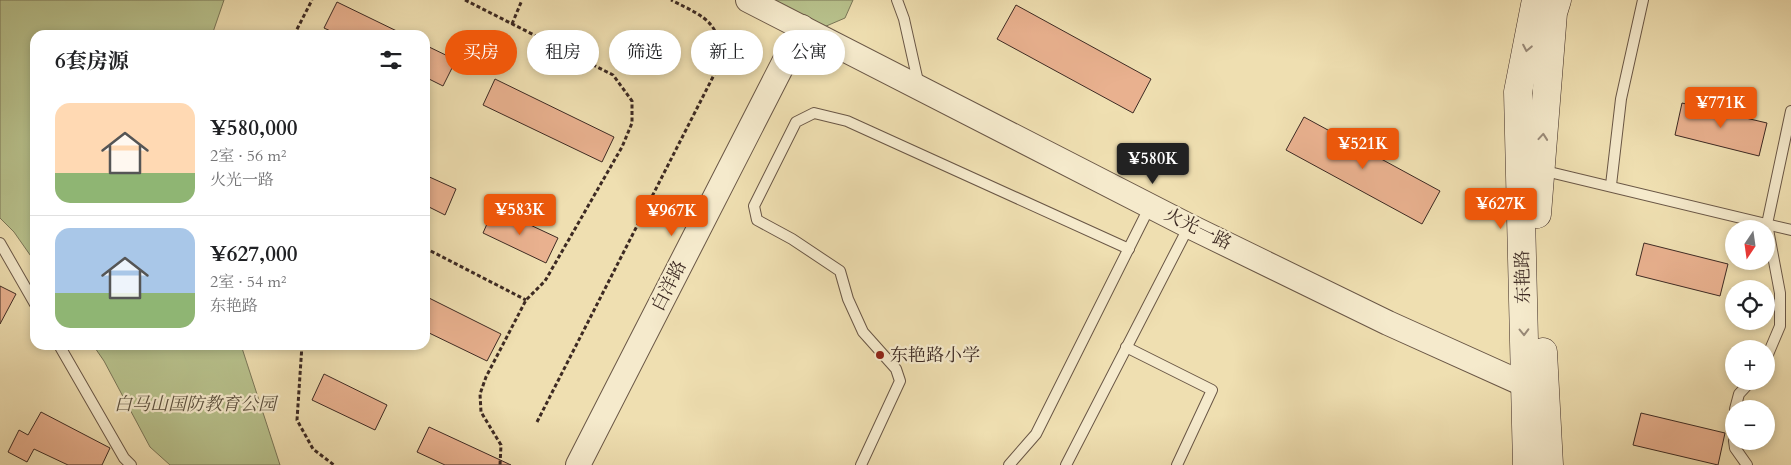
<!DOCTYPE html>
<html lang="zh">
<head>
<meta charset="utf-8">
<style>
  body { margin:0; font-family:Cardo,"Noto Serif SC",serif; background:#f2f2f2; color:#202124; height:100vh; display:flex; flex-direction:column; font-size:19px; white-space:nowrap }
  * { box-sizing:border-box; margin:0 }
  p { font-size:16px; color:#757577 }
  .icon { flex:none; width:28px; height:28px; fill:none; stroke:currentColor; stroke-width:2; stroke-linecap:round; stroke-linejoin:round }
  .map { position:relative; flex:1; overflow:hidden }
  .side { position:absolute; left:30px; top:30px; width:400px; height:320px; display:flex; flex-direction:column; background:#fff; border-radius:15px; box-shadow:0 2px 8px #0003 }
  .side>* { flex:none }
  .guide { position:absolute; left:445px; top:30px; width:475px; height:45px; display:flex; gap:10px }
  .needle { width:32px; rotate:193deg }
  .buttons { position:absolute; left:1725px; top:220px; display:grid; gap:10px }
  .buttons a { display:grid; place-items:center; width:50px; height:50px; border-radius:50%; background:#fff; box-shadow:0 2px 8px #0003; font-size:25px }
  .price { position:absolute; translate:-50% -42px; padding:0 11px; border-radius:5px; background:#ea580c; color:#fff; font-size:16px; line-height:32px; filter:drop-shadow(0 1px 2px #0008) }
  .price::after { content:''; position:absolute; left:50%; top:30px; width:15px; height:11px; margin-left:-8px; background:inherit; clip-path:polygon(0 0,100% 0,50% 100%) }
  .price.active { background:#222; color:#fff }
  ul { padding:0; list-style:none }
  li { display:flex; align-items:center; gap:15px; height:125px; padding:0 25px }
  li+li { border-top:1px solid #e0e0e0 }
  li span { display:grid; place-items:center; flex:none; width:140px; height:100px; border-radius:15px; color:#555 }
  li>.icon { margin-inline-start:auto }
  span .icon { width:60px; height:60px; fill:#fffc; stroke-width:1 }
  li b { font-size:21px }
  h2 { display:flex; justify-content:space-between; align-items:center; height:60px; padding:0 25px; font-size:21px }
  .tag { padding:0 18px; border-radius:22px; background:#fff; box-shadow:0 2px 8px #0003; font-size:18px; line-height:45px }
  .tag.active { background:#ea580c; color:#fff }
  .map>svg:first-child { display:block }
  .green { fill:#b8c28d; stroke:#7a7658 }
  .building { fill:#e9b18f; stroke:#3d2a23 }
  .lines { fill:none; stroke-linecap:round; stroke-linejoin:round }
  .service-casing { stroke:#6a5746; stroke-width:12 }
  .tertiary-casing { stroke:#6a5746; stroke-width:26 }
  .secondary-casing { stroke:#3d2a23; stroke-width:29 }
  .path { stroke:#3d2a23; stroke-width:3; stroke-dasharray:4 2.5; stroke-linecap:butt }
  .service { stroke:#f5eacc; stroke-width:10 }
  .tertiary { stroke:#f5eacc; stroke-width:24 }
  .secondary { stroke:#f5eacc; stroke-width:28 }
  .oneway { stroke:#998a78 }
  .poi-dot { fill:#8f2418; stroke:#f5eacc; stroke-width:2 }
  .labels { text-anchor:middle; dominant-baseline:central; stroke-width:4.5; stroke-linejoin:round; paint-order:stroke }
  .street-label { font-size:18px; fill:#3d2a23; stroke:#f5eacc }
  .poi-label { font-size:18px; fill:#3d2a23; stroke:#f5eacc; text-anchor:start }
  .park-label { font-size:18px; font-style:italic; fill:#5c503e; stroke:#f5eacc }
</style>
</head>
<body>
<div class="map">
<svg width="1791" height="465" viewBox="0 0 1791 465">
  <rect width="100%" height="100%" fill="#efdfb1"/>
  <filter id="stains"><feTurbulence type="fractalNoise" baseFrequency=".004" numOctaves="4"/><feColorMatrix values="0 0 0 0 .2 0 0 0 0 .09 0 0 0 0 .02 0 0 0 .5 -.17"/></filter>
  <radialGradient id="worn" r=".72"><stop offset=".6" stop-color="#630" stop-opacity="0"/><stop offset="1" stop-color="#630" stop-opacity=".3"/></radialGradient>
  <g class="green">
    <polygon points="0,0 224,0 212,35 35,35 35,262 14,232 0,218"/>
    <polygon points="769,0 853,0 845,18 824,27"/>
    <polygon points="93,345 241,345 280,465 170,465 150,447 104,361"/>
  </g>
  <g class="building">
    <polygon points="337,2 405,35 339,35 324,28"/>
    <polygon points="1016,5 1151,79 1133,113 997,39"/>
    <polygon points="425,45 456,60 443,86 425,77"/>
    <polygon points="495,79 614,137 602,162 483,105"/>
    <polygon points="1682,103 1767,123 1759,156 1675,135"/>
    <polygon points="1304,117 1440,191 1422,224 1286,150"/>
    <polygon points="425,175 456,189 445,215 425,205"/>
    <polygon points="494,208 558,238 546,263 483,233"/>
    <polygon points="1644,243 1728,264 1720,296 1636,275"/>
    <polygon points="0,286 16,294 0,324"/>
    <polygon points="425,296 501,334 487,361 425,331"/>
    <polygon points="324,374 387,405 375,430 312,400"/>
    <polygon points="41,412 110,448 102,465 68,465 34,449 27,462 8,452 19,430 28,435"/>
    <polygon points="1641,413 1725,433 1718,465 1633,445"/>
    <polygon points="429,427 511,465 445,465 417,452"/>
  </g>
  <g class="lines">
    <defs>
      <g id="service">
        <polyline points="897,0 904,19 919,86"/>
        <polyline points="1541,170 1791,230"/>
        <polyline points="1611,185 1621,99 1643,0"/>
        <polyline points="0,243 35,304"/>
        <polyline points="59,345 124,458 131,465"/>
        <polyline points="1126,347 1212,390 1177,465"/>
        <polyline points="1766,359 1780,326 1780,293 1767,224 1791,111"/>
        <polyline points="1735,409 1739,394 1751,381"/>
        <polyline points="1734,415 1734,433"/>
        <polyline points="1734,441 1735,448 1747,465"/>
        <polyline points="861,465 900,381 896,369 863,332 848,299 840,271 792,239 757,220 754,206 796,122 814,113 847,121 1129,249"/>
        <polyline points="1009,465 1036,434 1150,206"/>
        <polyline points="1066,465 1189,226"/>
      </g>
      <g id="tertiary">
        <polyline points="748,0 1189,226 1388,323 1539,391"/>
        <polyline points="578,465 802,27"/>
      </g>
      <g id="secondary">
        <polyline points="1537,214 1553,13 1557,0"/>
        <polyline points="1543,352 1549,465"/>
        <polyline points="1527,465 1518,92 1536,0"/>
      </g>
    </defs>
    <use href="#service" class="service-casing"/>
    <use href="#tertiary" class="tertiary-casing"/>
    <use href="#secondary" class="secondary-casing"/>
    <g class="path">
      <polyline points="465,0 613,75 632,101 632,123 622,147 545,281 526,300 486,377 480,394 481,412 501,445 500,465"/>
      <polyline points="512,24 522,0"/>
      <polyline points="294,35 312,0"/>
      <polyline points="425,248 526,300"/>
      <polyline points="302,345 297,420 313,449 334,465"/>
      <path d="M537 422 717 69C725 24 707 18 671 0"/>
    </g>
    <use href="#service" class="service"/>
    <use href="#tertiary" class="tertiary"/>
    <use href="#secondary" class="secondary"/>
  </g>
  <defs><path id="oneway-chevron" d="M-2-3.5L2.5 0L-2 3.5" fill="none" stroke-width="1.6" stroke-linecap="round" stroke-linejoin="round" transform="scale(1.25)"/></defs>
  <g class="oneway">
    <use href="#oneway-chevron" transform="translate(1527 48) rotate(101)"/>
    <use href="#oneway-chevron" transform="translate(1543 137) rotate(-85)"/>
    <use href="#oneway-chevron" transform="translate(1524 332) rotate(89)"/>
  </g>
  <circle class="poi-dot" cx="880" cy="355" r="5"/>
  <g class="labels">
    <g class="street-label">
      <text transform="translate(1198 229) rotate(26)">火光一路</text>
      <text transform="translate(1523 277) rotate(-91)">东艳路</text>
      <text transform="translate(669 286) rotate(-63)">白洋路</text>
    </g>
    <g class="poi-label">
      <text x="890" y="355">东艳路小学</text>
    </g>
    <g class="park-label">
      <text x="195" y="404">白马山国防教育公园</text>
    </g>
  </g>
  <rect width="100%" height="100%" filter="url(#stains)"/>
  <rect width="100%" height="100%" fill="url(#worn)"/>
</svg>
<div class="buttons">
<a><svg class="needle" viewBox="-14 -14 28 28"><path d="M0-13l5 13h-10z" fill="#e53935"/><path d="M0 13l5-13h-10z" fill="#757577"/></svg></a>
<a><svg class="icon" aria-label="locate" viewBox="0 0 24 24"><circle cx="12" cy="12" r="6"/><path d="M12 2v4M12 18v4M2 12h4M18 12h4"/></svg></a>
<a>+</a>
<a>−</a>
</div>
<b class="price" style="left:1721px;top:129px">¥771K</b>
<b class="price" style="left:1363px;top:170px">¥521K</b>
<b class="price active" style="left:1153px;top:185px">¥580K</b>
<b class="price" style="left:1501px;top:230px">¥627K</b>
<b class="price" style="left:520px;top:236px">¥583K</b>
<b class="price" style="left:672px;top:237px">¥967K</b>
<div class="guide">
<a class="tag active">买房</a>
<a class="tag">租房</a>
<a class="tag">筛选</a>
<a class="tag">新上</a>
<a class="tag">公寓</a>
</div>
<section class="side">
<h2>6套房源<svg class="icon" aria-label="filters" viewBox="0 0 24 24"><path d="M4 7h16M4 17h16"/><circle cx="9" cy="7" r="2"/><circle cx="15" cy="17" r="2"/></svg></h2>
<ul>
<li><span style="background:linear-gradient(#ffd9b3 70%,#8fb573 0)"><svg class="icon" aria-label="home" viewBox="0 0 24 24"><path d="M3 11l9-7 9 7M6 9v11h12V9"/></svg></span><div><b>¥580,000</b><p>2室 · 56 m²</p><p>火光一路</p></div></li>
<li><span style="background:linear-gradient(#a9c7e8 65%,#8fb573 0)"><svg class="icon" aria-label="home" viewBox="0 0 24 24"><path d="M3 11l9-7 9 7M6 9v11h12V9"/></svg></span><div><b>¥627,000</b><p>2室 · 54 m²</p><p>东艳路</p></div></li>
</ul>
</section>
</div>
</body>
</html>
